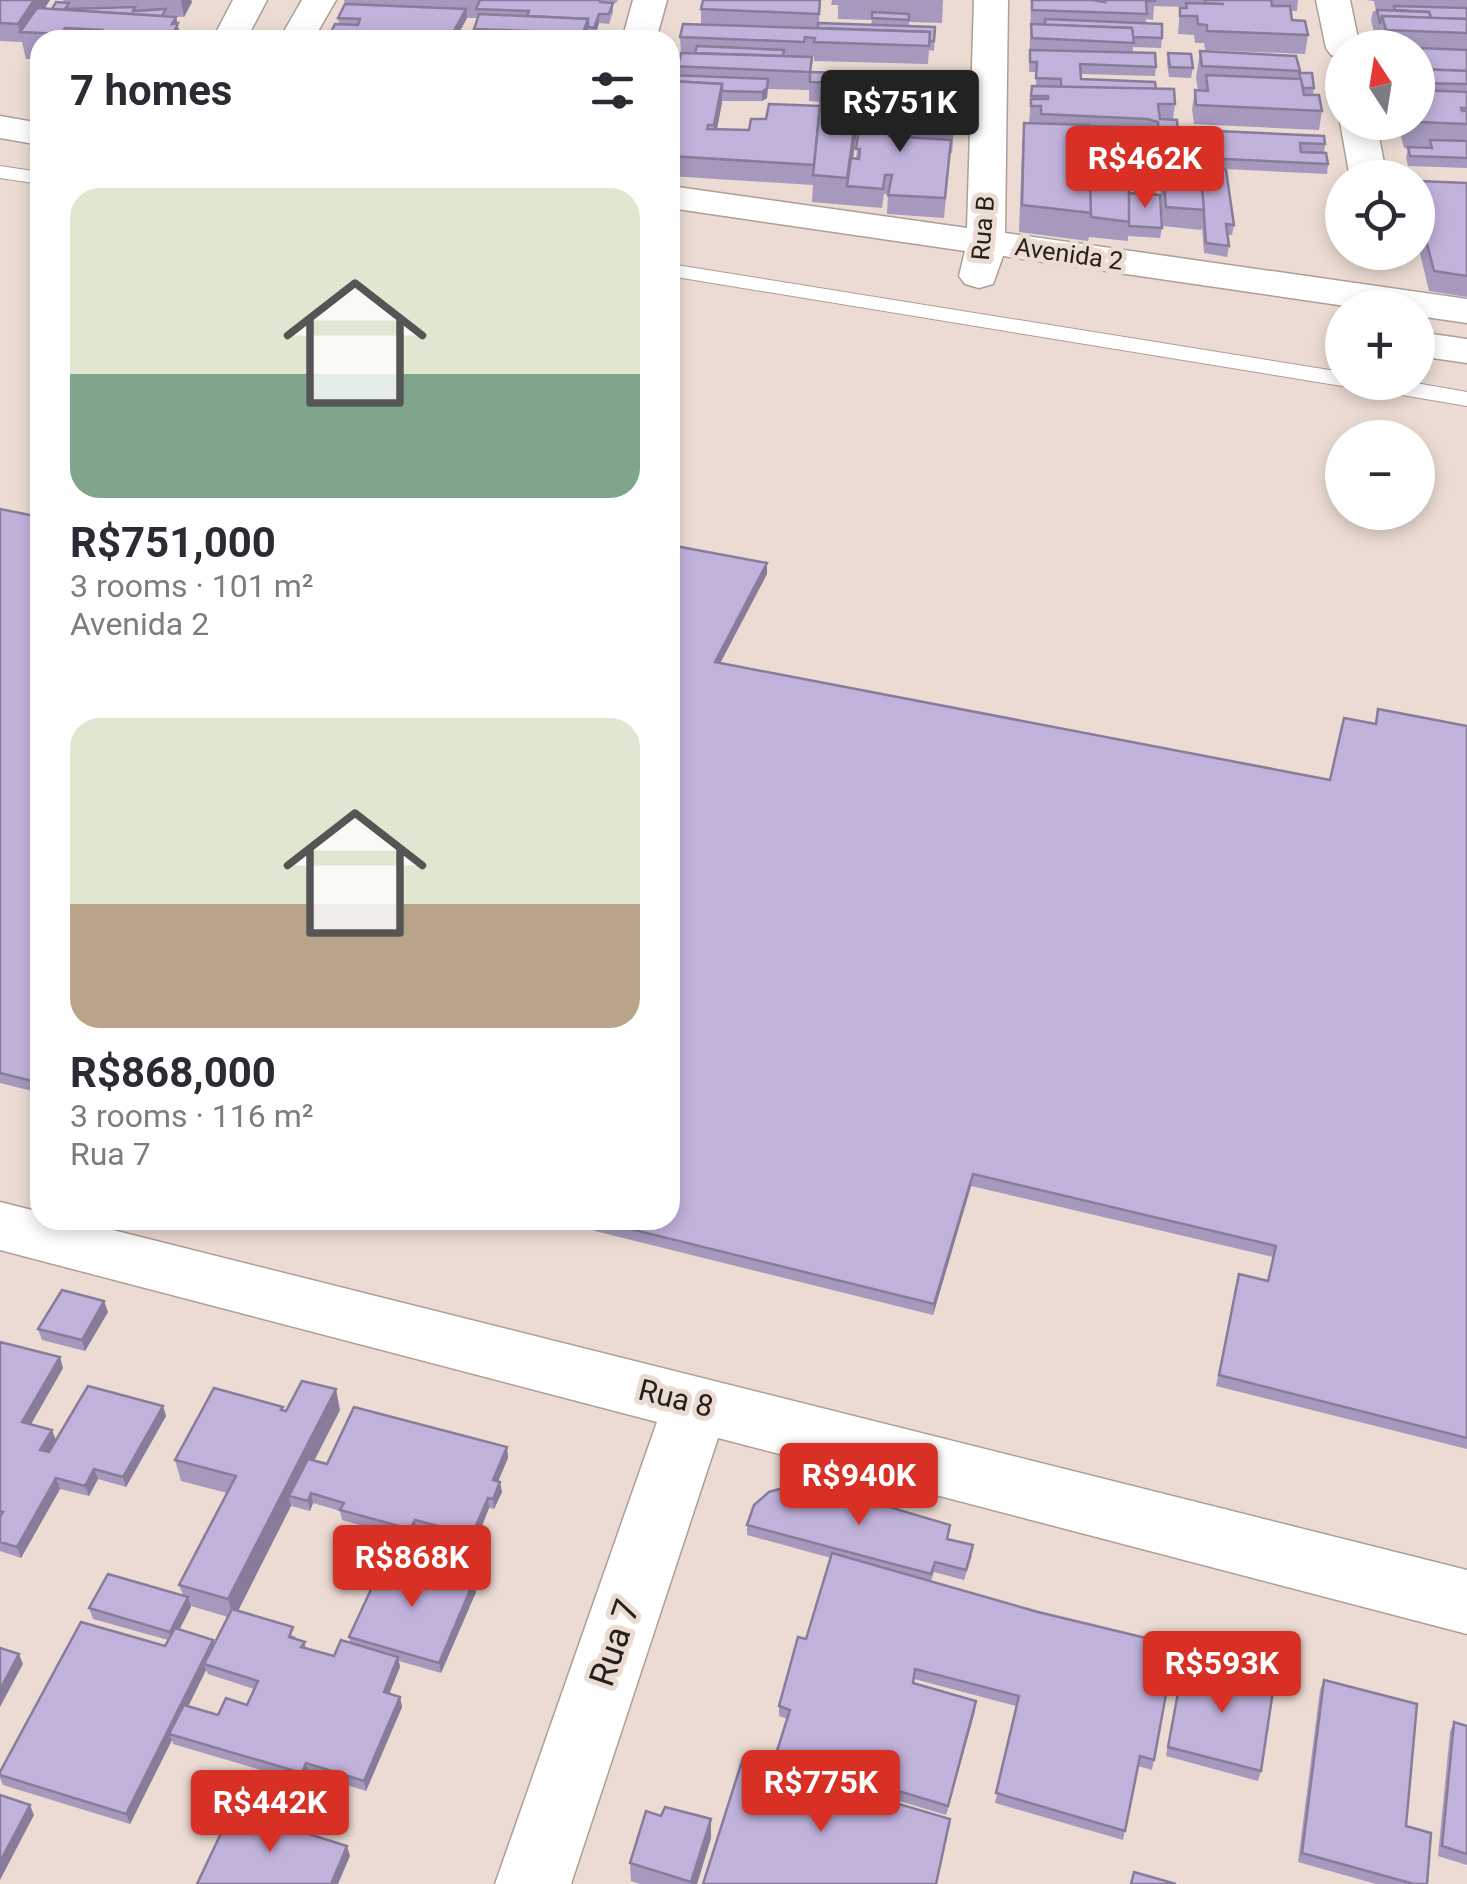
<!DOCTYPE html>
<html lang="en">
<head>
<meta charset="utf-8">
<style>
  body { margin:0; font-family:Roboto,sans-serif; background:#f2f2f3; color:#2b2b33; height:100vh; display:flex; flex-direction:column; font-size:38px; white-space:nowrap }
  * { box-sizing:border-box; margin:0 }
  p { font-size:32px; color:#7c7c81 }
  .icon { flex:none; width:55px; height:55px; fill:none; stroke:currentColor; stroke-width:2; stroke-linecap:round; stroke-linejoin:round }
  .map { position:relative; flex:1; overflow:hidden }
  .sheet { position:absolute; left:30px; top:30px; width:650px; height:1200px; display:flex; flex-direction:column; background:#fff; border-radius:30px; box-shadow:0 5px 15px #0003 }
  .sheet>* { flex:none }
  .needle { width:65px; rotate:348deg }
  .tools { position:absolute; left:1325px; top:30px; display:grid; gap:20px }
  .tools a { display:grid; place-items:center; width:110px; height:110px; border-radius:50%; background:#fff; box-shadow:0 5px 15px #0003; font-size:50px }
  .price { position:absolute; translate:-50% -85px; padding:0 22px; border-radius:10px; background:#d93025; color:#fff; font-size:32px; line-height:65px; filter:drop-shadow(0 2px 5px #0008) }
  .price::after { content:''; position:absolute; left:50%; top:60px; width:30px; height:22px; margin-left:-15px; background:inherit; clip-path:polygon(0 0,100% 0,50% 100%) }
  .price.active { background:#222; color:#fff }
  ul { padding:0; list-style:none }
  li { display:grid; align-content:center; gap:20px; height:530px; padding:0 40px }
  li span { display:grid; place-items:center; height:310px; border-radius:30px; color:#555 }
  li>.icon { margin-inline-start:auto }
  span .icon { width:180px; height:180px; fill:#fffc; stroke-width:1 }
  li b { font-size:42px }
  h2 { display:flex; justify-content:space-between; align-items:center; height:120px; padding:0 40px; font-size:42px }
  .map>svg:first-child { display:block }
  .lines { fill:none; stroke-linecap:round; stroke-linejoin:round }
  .lane-casing { stroke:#ad9e96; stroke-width:2 }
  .street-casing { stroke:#ad9e96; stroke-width:3 }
  .lane { fill:#fff; fill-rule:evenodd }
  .street { fill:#fff; fill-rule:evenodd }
  .wall { fill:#a699bd; fill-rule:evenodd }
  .shaded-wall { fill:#877d9a }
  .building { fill:#c1b2dc; stroke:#877d9a; stroke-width:2.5 }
  .labels { text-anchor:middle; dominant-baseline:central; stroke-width:10; stroke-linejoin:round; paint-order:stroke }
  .far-street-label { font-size:25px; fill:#251f1c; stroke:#ebdbd3 }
  .street-label { font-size:30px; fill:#251f1c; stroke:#ebdbd3 }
  .near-street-label { font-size:35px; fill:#251f1c; stroke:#ebdbd3 }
</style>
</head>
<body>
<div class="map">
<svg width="1467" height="1884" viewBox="0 0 1467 1884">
  <rect width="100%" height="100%" fill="#ebdbd3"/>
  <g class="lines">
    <defs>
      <g id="lane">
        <polygon points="0,166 40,172 40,184 0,178"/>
        <polygon points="670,264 1342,372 1342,382 1351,382 1342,386 670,276"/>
        <polygon points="1355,382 1410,382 1467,392 1467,406 1366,389"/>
      </g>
      <g id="street">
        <polygon points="233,0 267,0 246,40 212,40"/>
        <polygon points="302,0 336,0 313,40 279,40"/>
        <polygon points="633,0 667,0 656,40 622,40"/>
        <polygon points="974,0 1008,0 1005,233 1467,299 1467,323 1418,316 1418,308 1359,308 1003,256 993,284 979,288 965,284 959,276 965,251 670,208 670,186 967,228"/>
        <polygon points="1316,0 1350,0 1360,48 1342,48 1342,58 1331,55 1326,48"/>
        <polygon points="0,116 40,123 40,145 0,138"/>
        <polygon points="1342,118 1342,122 1376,122 1387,178 1350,178 1340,122"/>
        <polygon points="1418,332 1467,339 1467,363 1418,356"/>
        <polygon points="0,1202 40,1212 40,1220 73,1220 1467,1570 1467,1634 718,1438 571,1884 495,1884 657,1422 0,1250"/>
      </g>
    </defs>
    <use href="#lane" class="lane-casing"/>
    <use href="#street" class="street-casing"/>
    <use href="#lane" class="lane"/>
    <use href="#street" class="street"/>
  </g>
  <g class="wall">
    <polygon points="0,0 50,0 45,8 52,9 64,3 63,0 191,0 192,2 184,17 167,16 176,17 181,40 40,40 40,59 26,59 22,42 0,41"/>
    <path d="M344 0H618L616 3H613V12L609 24 599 23 595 37H588V40H329L339 24 338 18 345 4ZM467 18H477L474 29 475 39H456Z"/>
    <path d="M820 0 819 23 871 25 872 20 838 19V5H831L832 0H943L942 23 909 22V26L935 27 934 51 929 50 928 64 814 61V56H804V57L812 72 942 76 940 101H955L953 142 952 153H950L944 218 887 214 888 194H884L882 208 812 202 813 185 670 176V66L679 62 681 55 680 37 701 24V9ZM768 89 809 90V101L821 102 820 106 766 119 749 130 717 129 722 101H762L767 98ZM892 108 902 109 901 120H891ZM859 117H860L856 159 853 158Z"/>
    <path d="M1030 0H1298L1297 11H1290L1292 20 1308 35 1305 54 1205 50 1204 43H1195L1194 35 1178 34 1180 8 1185 7 1154 6 1153 20 1146 19V23L1162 38 1161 48 1133 47V52L1156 67 1155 76 1080 74 1081 79 1156 89 1175 104 1173 120 1178 137 1177 146 1186 148H1216L1217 131 1325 144 1324 153 1328 164 1327 174 1224 169 1219 168 1234 225 1232 235H1227L1229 246 1227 257 1204 253 1202 228 1201 230 1163 226 1159 164 1138 165 1137 155 1128 154 1129 193 1162 228 1160 238 1128 236V241L1089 237 1088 241 1019 232 1022 150 1024 123H1029L1032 86H1036V72H1029L1031 2ZM1143 138 1155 142 1156 146 1144 145Z"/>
    <polygon points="1467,0 1467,168 1408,166 1406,157 1408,149 1404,148 1398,124 1418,122 1418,48 1378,48 1371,20 1373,11 1376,11 1374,1 1366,0"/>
    <polygon points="1200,51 1300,71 1299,73 1314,88 1313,95 1322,111 1319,130 1194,124 1192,109 1195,90 1198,90 1196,78"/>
    <polygon points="1168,53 1193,68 1191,78 1169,77 1167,63"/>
    <polygon points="1418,181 1467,183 1467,297 1429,291 1418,245"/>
    <polygon points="0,509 40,517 40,1093 0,1083"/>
    <polygon points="670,545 767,574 720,663 1329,780 1375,724 1378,709 1467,726 1467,1449 1216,1386 1236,1285 1268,1281 1273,1257 971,1186 933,1315 595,1231 594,1220 670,1220"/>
    <polygon points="108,1312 85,1351 42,1340 38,1329"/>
    <polygon points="0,1342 63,1368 31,1424 56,1440 163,1406 166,1416 126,1487 98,1479 89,1496 60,1489 21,1558 0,1551"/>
    <path d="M340 1410 314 1461 327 1464 507 1447 508 1458 498 1481 502 1492 494 1509 489 1508 474 1546 417 1530 412 1540 342 1520 340 1511 313 1503 310 1511 291 1506 238 1610 296 1637 295 1639 305 1642 306 1649 334 1656 350 1642 349 1637 474 1581 476 1592 441 1673 399 1661 400 1667 389 1693 400 1697 402 1707 366 1791 309 1773 305 1783 173 1744 172 1740 130 1824 3 1785 0 1778V1772L165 1646 168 1640 93 1619 89 1608 183 1595 179 1585 227 1493 181 1481 175 1460 283 1411ZM191 1606 228 1617 215 1644 179 1630ZM206 1670 208 1674 254 1689 247 1705 218 1715 188 1706Z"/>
    <polygon points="747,1525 948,1539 972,1556 964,1580 934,1572 931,1581 1154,1760 1152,1770 1138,1766 1123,1840 995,1803 1016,1706 914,1679 913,1683 975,1711 946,1815 776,1764 776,1754 787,1719 779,1716 779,1706 806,1639 831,1558 747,1535"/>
    <polygon points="1184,1660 1261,1771 1258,1781 1166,1756"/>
    <polygon points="1324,1680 1406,1826 1427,1884 1376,1884 1298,1862 1320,1690"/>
    <polygon points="1454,1722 1467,1726 1467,1865 1438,1856 1450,1732"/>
    <polygon points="661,1816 711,1819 711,1838 697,1884 640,1884 631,1881 630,1863"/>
  </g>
  <g class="shaded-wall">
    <polygon points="34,0 50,0 28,33 20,32 22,42 18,24"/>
    <polygon points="181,0 191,0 192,2 184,17"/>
    <polygon points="466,9 467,18 455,40 451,40 451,36"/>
    <polygon points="599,14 599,23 595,37 594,28"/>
    <polygon points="176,17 181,40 165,40 162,29 172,24"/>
    <polygon points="588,19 588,40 584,40 583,33"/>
    <polygon points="65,28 67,40 63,40 62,34"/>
    <polygon points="768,79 767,98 762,101 762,92"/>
    <polygon points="722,84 722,103 714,144 714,125"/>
    <polygon points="860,90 859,117 849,186 847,186"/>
    <polygon points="40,521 40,535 32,531"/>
    <polygon points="767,563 767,574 715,673 715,662"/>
    <polygon points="973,1174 971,1186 933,1315 934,1304"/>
    <polygon points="104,1301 108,1312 85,1351 82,1340"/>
    <polygon points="60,1357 63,1368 26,1433 22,1422"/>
    <polygon points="336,1389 340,1410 295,1498 289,1496 291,1506 234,1619 228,1599"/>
    <polygon points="163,1406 166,1416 126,1487 123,1477"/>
    <polygon points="52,1430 56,1440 44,1460 40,1450"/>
    <polygon points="507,1447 508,1458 494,1491 493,1480"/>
    <polygon points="94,1469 98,1479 89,1496 85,1486"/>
    <polygon points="56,1478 60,1489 21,1558 17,1547"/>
    <polygon points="500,1482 502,1492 494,1509 493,1499"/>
    <polygon points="311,1493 313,1503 310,1511 308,1501"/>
    <polygon points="488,1498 489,1508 474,1546 472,1535"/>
    <polygon points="415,1520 417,1530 412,1540 410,1529"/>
    <polygon points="474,1581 476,1592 441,1673 439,1663"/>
    <polygon points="188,1597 191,1607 173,1642 170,1632"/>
    <polygon points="213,1640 216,1650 204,1664 206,1670 174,1736 169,1734 172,1740 130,1824 126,1814"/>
    <polygon points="19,1654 23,1664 0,1707 0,1689"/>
    <polygon points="398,1657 400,1667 386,1702 384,1692"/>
    <polygon points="400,1697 402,1707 366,1791 364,1781"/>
    <polygon points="976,1701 975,1711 946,1815 948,1806"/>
    <polygon points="306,1763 309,1773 305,1783 302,1773"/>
    <polygon points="30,1805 34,1815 0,1880 0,1862"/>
    <polygon points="711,1819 711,1838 697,1884 691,1884"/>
    <polygon points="347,1846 350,1856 338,1884 331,1884"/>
  </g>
  <g class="building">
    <polygon points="0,0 34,0 18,24 0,23"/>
    <polygon points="480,0 600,0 600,2 613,3 609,14 599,14 594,28 588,27 588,19 527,16 529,11 476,9"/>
    <polygon points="703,0 820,0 819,14 701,9"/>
    <polygon points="1032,0 1092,0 1105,2 1105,0 1155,0 1155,1 1146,1 1147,14 1032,10"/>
    <polygon points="1205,0 1271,0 1272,6 1290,6 1292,20 1305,21 1308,35 1207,31 1207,25 1198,24 1197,16 1180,16 1180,8 1187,8 1186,3 1224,4 1205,3"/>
    <polygon points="56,2 69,3 65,9 135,7 133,11 166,9 162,16 52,9"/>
    <polygon points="345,4 466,9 451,36 408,37 492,40 407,40 374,37 373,39 362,40 328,38 335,24 358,25 360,19 338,18"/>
    <polygon points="1394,6 1467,8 1467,19 1431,18 1429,12 1395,10"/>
    <polygon points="37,8 176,17 172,24 178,23 174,32 166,33 164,37 99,35 102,30 65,28 62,34 20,32"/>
    <polygon points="1377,10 1429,12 1431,18 1382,16 1380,24"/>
    <polygon points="872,12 909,14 909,20 872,18"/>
    <polygon points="479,14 588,19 583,33 474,29"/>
    <polygon points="1382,16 1467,19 1467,33 1386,30"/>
    <polygon points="1045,19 1162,24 1162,38 1133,37 1132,28 1045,25"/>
    <polygon points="818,23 935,27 934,41 929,41 930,32 818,28"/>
    <polygon points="683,24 930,32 929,46 814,42 815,38 805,37 804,42 680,37"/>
    <polygon points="1031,24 1132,28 1134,43 1032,38"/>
    <polygon points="374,37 407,39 373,40"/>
    <polygon points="697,46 784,50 783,56 695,53"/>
    <polygon points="1418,48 1467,50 1467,71 1418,69 1418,60 1421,59"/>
    <polygon points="1030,50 1155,53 1156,67 1080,64 1081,79 1155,82 1156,89 1061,87 1061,79 1036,78 1037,62 1030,62"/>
    <polygon points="1200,51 1296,56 1300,71 1202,66"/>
    <polygon points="681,53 812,57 810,72 670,66 671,61 679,62"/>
    <polygon points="1168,53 1191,54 1193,68 1170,67"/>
    <polygon points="1418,69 1467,71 1467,84 1418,83"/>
    <polygon points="810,72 942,76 941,92 845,87 846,83 810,82"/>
    <polygon points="1299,73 1312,73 1314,88 1303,88"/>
    <polygon points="670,75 768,79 767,88 762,92 722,91 722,84 670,81"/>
    <polygon points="1206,75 1301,79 1304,95 1319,95 1322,111 1196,105 1195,90 1208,91"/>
    <polygon points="670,81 722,84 714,125 708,125 707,129 749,130 751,119 766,119 769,104 820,106 814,165 670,156"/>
    <polygon points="1032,86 1174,89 1175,104 1158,104 1160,119 1177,120 1178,137 1159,136 1158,122 1147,119 1041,114 1041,106 1031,106 1031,99 1048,99 1048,96 1031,96"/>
    <polygon points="822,88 860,90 847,178 813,175"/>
    <polygon points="1418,90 1467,92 1467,108 1461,108 1462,111 1467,111 1467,124 1418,122"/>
    <polygon points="860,98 878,99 877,105 862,104 861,107 859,107"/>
    <polygon points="902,100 955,101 954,132 953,123 901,120"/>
    <polygon points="862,104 892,106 891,120 953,123 953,134 889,131 889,136 951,140 945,198 888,195 892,175 885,175 883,189 847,186 851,158 859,159 860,149 856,149"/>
    <polygon points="1024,123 1089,125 1092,213 1022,205"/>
    <polygon points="1089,126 1143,128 1144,145 1186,147 1186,148 1161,148 1161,154 1139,155 1138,145 1127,144 1127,135 1089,133"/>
    <polygon points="1217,131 1324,136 1325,144 1300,143 1301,152 1326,153 1328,164 1225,159 1218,157 1220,169 1226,170 1234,225 1226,224 1229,246 1206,243 1201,177 1199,177 1199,149 1196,147 1218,148"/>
    <polygon points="1089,133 1127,135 1130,222 1091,217"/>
    <polygon points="1430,140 1467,141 1467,158 1410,156 1408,147 1432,148"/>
    <polygon points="1161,148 1199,149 1200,169 1195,169 1196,177 1201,177 1204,210 1166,207"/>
    <polygon points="1418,181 1467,183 1467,276 1434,271 1418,209"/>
    <polygon points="1129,193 1160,195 1162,228 1129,226"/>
    <polygon points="0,509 40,517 40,521 32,531 40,532 40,1083 0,1073"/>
    <polygon points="670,545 767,563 715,662 1330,780 1344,718 1376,724 1378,709 1467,726 1467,1438 1219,1375 1239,1274 1268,1281 1276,1246 973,1174 934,1304 594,1220 670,1220"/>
    <polygon points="62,1290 104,1301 82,1340 38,1329"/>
    <polygon points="0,1342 60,1357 22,1422 52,1430 40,1450 49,1452 88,1386 163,1406 123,1477 94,1469 85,1486 56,1478 17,1547 0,1542 0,1517 3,1512 0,1511"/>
    <polygon points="302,1381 336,1389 228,1599 179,1585 236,1476 175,1460 214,1388 283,1407 281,1410 286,1411"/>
    <polygon points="354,1407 507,1447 493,1480 500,1482 493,1499 488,1498 472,1535 415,1520 410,1529 340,1510 344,1503 311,1493 308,1501 289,1496 308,1459 327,1464"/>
    <polygon points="797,1484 822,1487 950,1525 947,1539 973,1545 966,1570 935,1562 931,1574 747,1525 754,1505 769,1492"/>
    <polygon points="832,1553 1038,1612 1175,1645 1154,1760 1140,1756 1125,1831 996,1793 1019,1696 915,1669 913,1683 976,1701 948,1806 776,1754 790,1710 779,1706 798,1637 806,1639"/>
    <polygon points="386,1557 474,1581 439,1663 349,1637"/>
    <polygon points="108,1574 188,1597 170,1632 89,1608"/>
    <polygon points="232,1609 293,1627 289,1637 305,1642 301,1647 334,1656 341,1640 398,1657 384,1692 400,1697 364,1781 306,1763 302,1773 169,1734 184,1705 218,1715 226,1698 247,1705 258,1681 204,1664"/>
    <polygon points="81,1622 165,1646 175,1628 213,1640 126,1814 0,1775 0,1772"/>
    <polygon points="0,1648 19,1654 0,1689"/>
    <polygon points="1184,1660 1274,1684 1261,1771 1168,1747"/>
    <polygon points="1324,1680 1417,1704 1406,1826 1431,1833 1427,1884 1414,1884 1302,1853"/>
    <polygon points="1454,1722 1467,1726 1467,1854 1442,1846"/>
    <polygon points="743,1758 950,1819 936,1884 703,1884"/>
    <polygon points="0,1795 30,1805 0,1862"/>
    <polygon points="665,1807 711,1819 691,1882 630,1863 646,1811 661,1816"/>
    <polygon points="232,1810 347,1846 331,1884 197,1884"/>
    <polygon points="1134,1872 1176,1884 1131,1884"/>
  </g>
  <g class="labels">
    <g class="far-street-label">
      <text transform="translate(983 228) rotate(-85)">Rua B</text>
      <text transform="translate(1069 254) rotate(8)">Avenida 2</text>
    </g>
    <g class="street-label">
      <text transform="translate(676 1398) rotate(14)">Rua 8</text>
    </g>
    <g class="near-street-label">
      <text transform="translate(615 1643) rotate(-71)">Rua 7</text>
    </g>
  </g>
</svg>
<div class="tools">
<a><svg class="needle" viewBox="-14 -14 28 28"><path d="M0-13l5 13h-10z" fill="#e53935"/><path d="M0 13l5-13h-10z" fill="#7c7c81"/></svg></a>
<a><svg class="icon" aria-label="locate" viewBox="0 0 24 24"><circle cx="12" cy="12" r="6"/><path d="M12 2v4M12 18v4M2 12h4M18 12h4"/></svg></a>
<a>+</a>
<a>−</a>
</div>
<b class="price active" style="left:900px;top:155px">R$751K</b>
<b class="price" style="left:1145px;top:211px">R$462K</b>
<b class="price" style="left:859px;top:1528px">R$940K</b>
<b class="price" style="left:412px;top:1610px">R$868K</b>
<b class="price" style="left:1222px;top:1716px">R$593K</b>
<b class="price" style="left:821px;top:1835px">R$775K</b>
<b class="price" style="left:270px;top:1855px">R$442K</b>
<section class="sheet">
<h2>7 homes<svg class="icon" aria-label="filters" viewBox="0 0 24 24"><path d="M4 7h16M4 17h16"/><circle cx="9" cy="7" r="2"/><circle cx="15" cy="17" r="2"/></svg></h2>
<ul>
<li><span style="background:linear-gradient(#dfe7d0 60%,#7fa58c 0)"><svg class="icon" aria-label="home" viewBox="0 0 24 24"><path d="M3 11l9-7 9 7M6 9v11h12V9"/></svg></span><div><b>R$751,000</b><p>3 rooms · 101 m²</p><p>Avenida 2</p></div></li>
<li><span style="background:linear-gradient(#dfe7d0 60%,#b9a48a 0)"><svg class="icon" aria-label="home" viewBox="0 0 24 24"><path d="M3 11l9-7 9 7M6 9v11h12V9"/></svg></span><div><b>R$868,000</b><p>3 rooms · 116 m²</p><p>Rua 7</p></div></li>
</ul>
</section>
</div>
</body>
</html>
